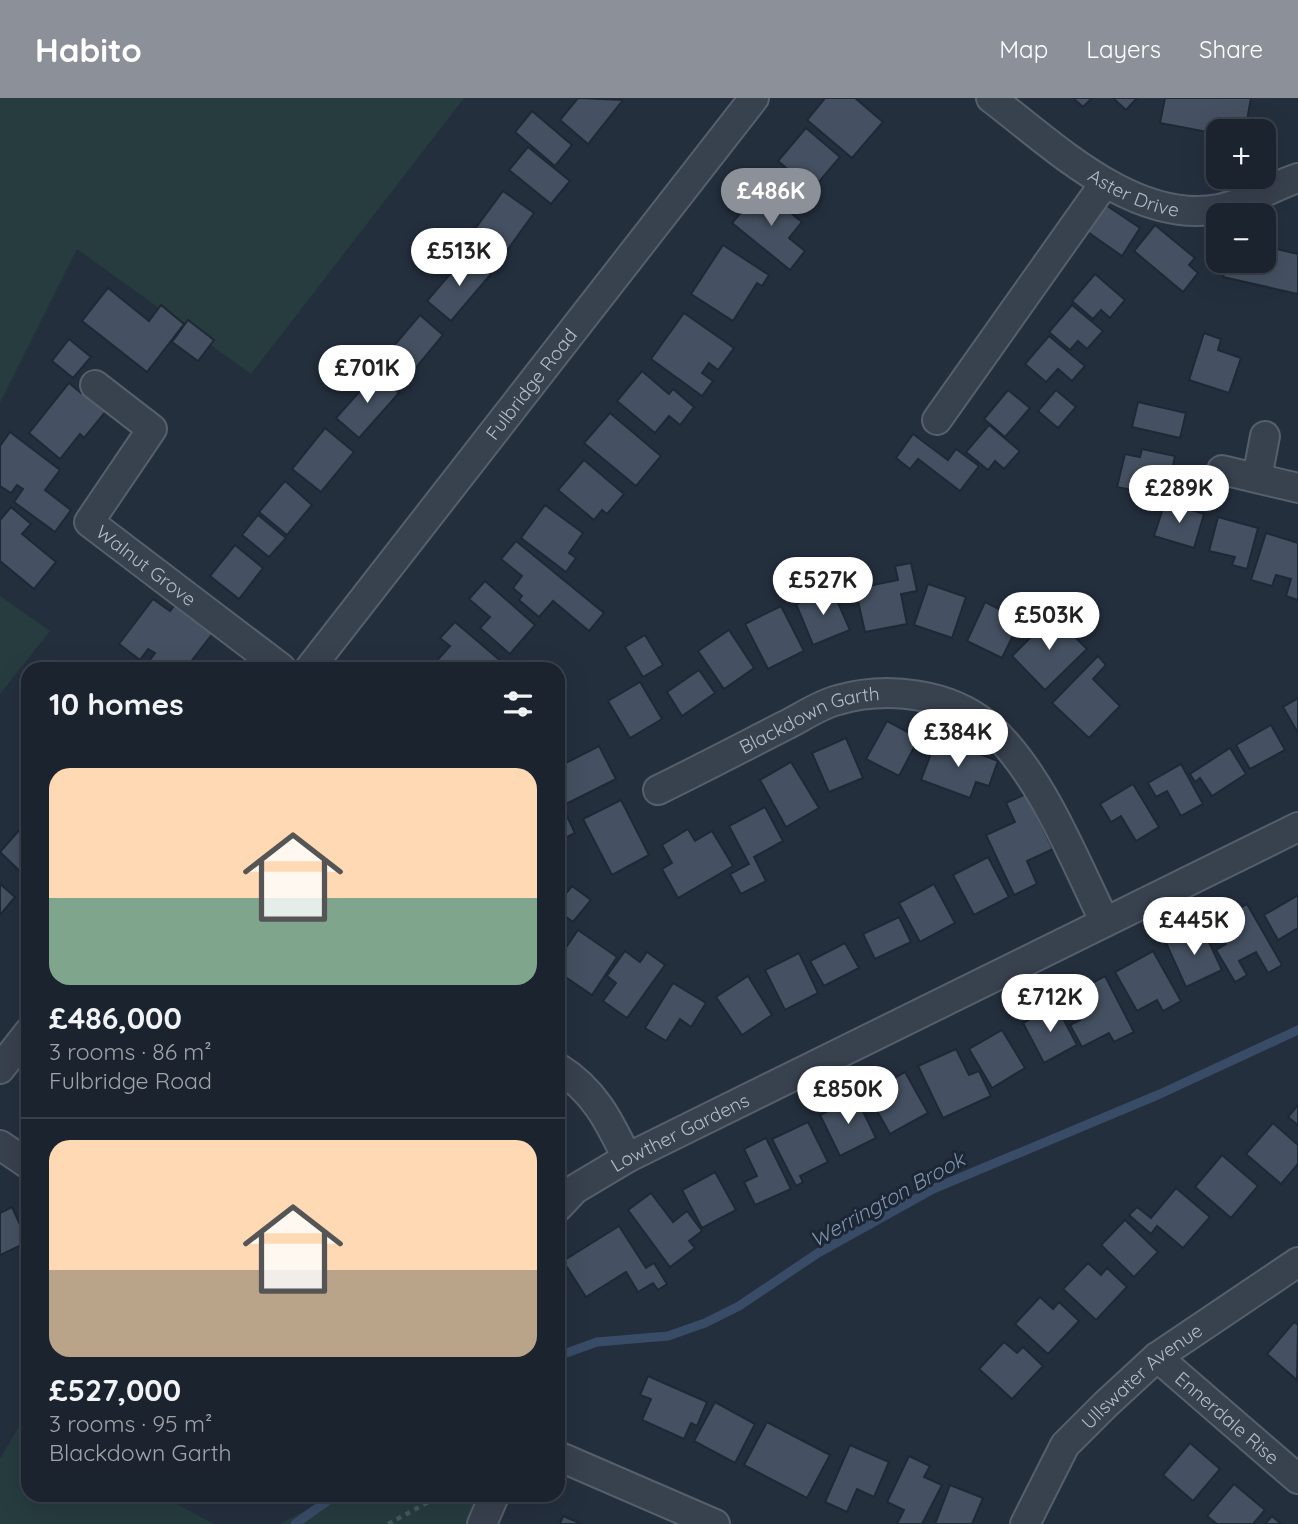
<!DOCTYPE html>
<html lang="en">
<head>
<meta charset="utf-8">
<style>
  body { margin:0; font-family:Quicksand,sans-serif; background:#242b36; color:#f1f3f6; height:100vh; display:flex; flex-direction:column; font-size:26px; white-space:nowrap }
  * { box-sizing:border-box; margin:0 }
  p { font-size:23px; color:#a0a4aa }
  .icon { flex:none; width:38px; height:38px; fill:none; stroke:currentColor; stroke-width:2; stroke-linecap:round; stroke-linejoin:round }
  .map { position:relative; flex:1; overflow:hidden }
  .sheet { position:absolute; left:21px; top:564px; width:544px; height:840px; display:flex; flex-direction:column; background:#1b232e; border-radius:21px; box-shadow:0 7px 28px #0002,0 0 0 2px #39404a }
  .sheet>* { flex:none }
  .buttons { position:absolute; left:1206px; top:21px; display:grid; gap:14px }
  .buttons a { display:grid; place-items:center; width:70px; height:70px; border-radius:14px; background:#1b232e; box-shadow:0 7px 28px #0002,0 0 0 2px #39404a; font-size:35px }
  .price { position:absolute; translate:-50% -60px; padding:0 16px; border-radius:24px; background:#fff; color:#222; font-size:23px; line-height:46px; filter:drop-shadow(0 2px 4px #0008) }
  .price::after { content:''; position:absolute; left:50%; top:42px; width:21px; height:16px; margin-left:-10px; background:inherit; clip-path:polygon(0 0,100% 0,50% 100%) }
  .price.on { background:#8c9099; color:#fff }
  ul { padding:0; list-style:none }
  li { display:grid; align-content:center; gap:14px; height:371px; padding:0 28px }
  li+li { border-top:2px solid #39404a }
  li span { display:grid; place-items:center; height:217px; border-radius:21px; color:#555 }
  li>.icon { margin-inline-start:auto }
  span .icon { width:126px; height:126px; fill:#fffc; stroke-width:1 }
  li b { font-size:30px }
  h2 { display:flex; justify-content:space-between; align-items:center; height:84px; padding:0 28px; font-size:30px }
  header { display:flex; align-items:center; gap:42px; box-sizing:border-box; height:98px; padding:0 35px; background:#8c9099; color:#fff }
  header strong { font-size:33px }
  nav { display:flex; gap:38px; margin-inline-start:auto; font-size:24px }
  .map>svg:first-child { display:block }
  .green { fill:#263c3f }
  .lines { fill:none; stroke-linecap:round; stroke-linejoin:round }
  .stream { stroke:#394c67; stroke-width:9 }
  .building { fill:#455162; stroke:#1f2835; stroke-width:2 }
  .minor-casing { stroke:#565f6c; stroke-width:32 }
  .path { stroke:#44595c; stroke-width:4.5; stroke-dasharray:5 5; stroke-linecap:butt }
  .minor { stroke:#38414e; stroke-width:28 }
  .labels { text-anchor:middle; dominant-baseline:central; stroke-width:6; stroke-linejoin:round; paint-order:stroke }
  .street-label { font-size:19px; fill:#b4bcc9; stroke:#1d2633 }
  .water-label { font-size:21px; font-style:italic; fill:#7c92b1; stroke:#1d2633 }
</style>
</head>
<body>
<header>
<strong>Habito</strong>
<nav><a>Map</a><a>Layers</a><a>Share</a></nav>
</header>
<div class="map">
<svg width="1298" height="1426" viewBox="0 0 1298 1426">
  <rect width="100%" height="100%" fill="#242f3e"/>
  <g class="green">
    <polygon points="0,0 464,0 251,276 77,151 0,305"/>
    <polygon points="0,498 50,533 0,596"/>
    <polygon points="23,1322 28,1325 28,1396 160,1397 214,1426 0,1426 0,1361"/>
    <polygon points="333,1397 483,1397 469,1426 280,1426"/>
  </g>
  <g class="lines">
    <g class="stream">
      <polyline points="558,1258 597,1244 668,1238 705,1225 739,1208 818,1155 933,1091 1160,996 1298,932"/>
      <polyline points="295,1426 337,1396"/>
    </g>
  </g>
  <g class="building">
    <polygon points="578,0 623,2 588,46 560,22"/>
    <polygon points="825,0 855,0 883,24 852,60 807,22"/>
    <polygon points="1073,0 1092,0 1083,9"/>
    <polygon points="1113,0 1137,0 1126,12"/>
    <polygon points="1165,0 1251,0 1246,28 1228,25 1226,33 1218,36 1160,25"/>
    <polygon points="532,13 572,47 555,68 515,34"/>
    <polygon points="806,30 840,59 812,92 778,63"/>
    <polygon points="528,49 570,83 551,106 509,72"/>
    <polygon points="761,91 802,124 789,140 805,153 790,172 732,125"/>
    <polygon points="503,93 534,115 501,161 469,139"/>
    <polygon points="1100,103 1140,130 1122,158 1082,130"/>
    <polygon points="1155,127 1195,160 1189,167 1198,175 1183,194 1134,153"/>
    <polygon points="723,147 769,177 762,188 757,185 733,223 691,196"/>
    <polygon points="1264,148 1298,156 1298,196 1223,179 1227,163 1264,163"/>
    <polygon points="467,156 491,176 451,223 427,203"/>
    <polygon points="1095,176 1125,202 1110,220 1101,212 1093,221 1072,203"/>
    <polygon points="108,190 149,223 161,207 184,226 147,274 82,223"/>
    <polygon points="1072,207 1103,233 1087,251 1078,243 1070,252 1049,234"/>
    <polygon points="684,215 734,250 718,272 709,265 702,275 713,283 702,298 651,261"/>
    <polygon points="420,217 443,237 405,283 381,263"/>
    <polygon points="188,222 214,242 198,263 172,244"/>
    <polygon points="1204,235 1221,241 1218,252 1241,260 1229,295 1189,282"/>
    <polygon points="1049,238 1085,268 1072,283 1058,271 1046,284 1025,266"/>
    <polygon points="69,241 91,259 73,280 52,263"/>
    <polygon points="642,273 669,296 673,291 694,309 680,327 669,318 655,335 617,303"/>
    <polygon points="376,275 399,295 359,340 336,320"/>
    <polygon points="69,285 81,295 87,287 112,306 84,340 80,336 60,361 29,335"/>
    <polygon points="1008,292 1030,310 1005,339 984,321"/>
    <polygon points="1056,292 1076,309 1058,330 1038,313"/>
    <polygon points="1138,304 1186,315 1180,340 1132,329"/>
    <polygon points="610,315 661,358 636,388 584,345"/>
    <polygon points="989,327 1020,353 1004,371 995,363 988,372 966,354"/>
    <polygon points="325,330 354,354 321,394 292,371"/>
    <polygon points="10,334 60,372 45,392 71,412 55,434 14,404 23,391 17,387 11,395 0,388 0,348"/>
    <polygon points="913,336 948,362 956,351 979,368 960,393 918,361 910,371 896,360"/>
    <polygon points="1142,351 1175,358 1168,391 1138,384 1137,393 1117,389 1125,356 1140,359"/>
    <polygon points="584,362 624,396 607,416 602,412 594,422 558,392"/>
    <polygon points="285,383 312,407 287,437 259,414"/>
    <polygon points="1165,404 1204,416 1194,450 1154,438"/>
    <polygon points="545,407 583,435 569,455 576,460 566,474 521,440"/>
    <polygon points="11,409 31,426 22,436 56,464 34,491 0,463 0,422"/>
    <polygon points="258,417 286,440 269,459 242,437"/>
    <polygon points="1218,419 1258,430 1247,471 1232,467 1235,459 1209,453"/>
    <polygon points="1266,435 1298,445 1298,502 1286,498 1291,481 1276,477 1272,488 1251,482"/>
    <polygon points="516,443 604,515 589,533 553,503 539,519 519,502 522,498 513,490 522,478 501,461"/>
    <polygon points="235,447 263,470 239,501 210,478"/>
    <polygon points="911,465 917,493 901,496 907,526 865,534 851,472 859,470 863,489 898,482 895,468"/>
    <polygon points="485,483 535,527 510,556 480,530 490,519 469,501"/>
    <polygon points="928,486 966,499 952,540 914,527"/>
    <polygon points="832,491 850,532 813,547 796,506"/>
    <polygon points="182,497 220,526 186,570 144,570 155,555 148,551 140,562 119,546 153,501 170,513"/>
    <polygon points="1015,500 1028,507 1002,560 967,543 985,504 1007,515"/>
    <polygon points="781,508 804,553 768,571 745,526"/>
    <polygon points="1053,517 1087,551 1045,592 1012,558"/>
    <polygon points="455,524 502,564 497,570 438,570 433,567 450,548 440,540"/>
    <polygon points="729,532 754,570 724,591 698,553"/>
    <polygon points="645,537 663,567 643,579 625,549"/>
    <polygon points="1098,558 1106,567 1093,581 1120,608 1089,640 1052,605"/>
    <polygon points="699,572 715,595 682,618 667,594"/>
    <polygon points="640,584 662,621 630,640 608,603"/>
    <polygon points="1298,600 1298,635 1283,609"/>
    <polygon points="887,623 919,640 899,678 866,661"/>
    <polygon points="1271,627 1285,652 1250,671 1236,647"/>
    <polygon points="846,640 863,680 829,694 812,655"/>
    <polygon points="937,640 998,663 989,688 976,684 970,700 921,682"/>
    <polygon points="599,648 616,681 564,707 558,695 558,669"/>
    <polygon points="1230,650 1246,676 1212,698 1200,680 1195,684 1190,676"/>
    <polygon points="791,664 819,710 786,729 760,682"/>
    <polygon points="1181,666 1203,706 1181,718 1167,693 1156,699 1148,685"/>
    <polygon points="1133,686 1159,729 1136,743 1121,718 1111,724 1100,706"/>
    <polygon points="1026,696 1053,751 1027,763 1037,786 1014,797 986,737 1015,724 1006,705"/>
    <polygon points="621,702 649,757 612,777 583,721"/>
    <polygon points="765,709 783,743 754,759 766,783 741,796 730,776 749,766 729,728"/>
    <polygon points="564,712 575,735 558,744 558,715"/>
    <polygon points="28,722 28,779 27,780 0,754"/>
    <polygon points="688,731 695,743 712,733 733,768 678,800 662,771 672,765 662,747"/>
    <polygon points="988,759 1009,799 974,817 953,777"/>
    <polygon points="0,786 15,799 0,817"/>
    <polygon points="934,786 955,825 920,844 899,805"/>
    <polygon points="572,788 591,802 573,824 558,813 558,805"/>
    <polygon points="1298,797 1298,830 1278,842 1264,817"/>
    <polygon points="1247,806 1282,867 1268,875 1256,854 1239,863 1247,877 1235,884 1216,852 1226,846 1214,825"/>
    <polygon points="899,819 911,844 875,861 863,836"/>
    <polygon points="1202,829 1222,872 1186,889 1166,845"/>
    <polygon points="578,832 617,859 592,897 558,874 558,861"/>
    <polygon points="845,845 859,870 824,888 810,863"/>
    <polygon points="625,853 640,864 647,854 665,867 627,920 603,903 616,885 607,878"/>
    <polygon points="1153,853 1181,903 1163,913 1157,902 1137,913 1115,874"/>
    <polygon points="799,855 818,895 785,912 765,872"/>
    <polygon points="748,878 772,917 742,937 716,899"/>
    <polygon points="1105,878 1134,934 1114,944 1109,935 1082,949 1070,927 1080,922 1068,898"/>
    <polygon points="673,885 706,905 691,929 680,921 666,943 645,930"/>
    <polygon points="1056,907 1077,947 1044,965 1023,925"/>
    <polygon points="1002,932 1025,970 992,990 969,951"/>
    <polygon points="956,951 969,977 979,973 991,998 943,1020 918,968"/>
    <polygon points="905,974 928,1015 890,1036 867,995"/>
    <polygon points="856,999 876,1040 840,1058 820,1017"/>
    <polygon points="1298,1007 1298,1027 1288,1019"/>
    <polygon points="808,1024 828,1064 800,1078 803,1084 796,1088 772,1041"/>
    <polygon points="1273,1025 1298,1047 1298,1066 1281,1086 1246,1056"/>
    <polygon points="766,1040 791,1091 755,1107 744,1084 757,1078 744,1051"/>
    <polygon points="1222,1057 1258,1088 1231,1120 1195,1089"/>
    <polygon points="715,1074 736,1112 702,1130 682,1092"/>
    <polygon points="1176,1090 1210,1119 1183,1150 1157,1128 1151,1136 1129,1117 1137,1109 1151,1120"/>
    <polygon points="651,1095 673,1124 687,1113 702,1133 689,1143 695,1150 670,1169 628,1112"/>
    <polygon points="12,1109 28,1144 0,1157 0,1115"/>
    <polygon points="1125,1122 1158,1154 1134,1179 1101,1147"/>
    <polygon points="619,1128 646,1170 654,1165 667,1186 658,1192 653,1185 638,1194 626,1174 586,1199 563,1163"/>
    <polygon points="1088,1165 1101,1177 1107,1170 1127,1189 1096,1222 1063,1191"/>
    <polygon points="1040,1199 1053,1211 1059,1204 1079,1223 1048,1256 1015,1226"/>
    <polygon points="1294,1224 1298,1227 1297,1282 1267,1256"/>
    <polygon points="1004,1244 1017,1255 1023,1249 1043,1268 1012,1301 979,1271"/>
    <polygon points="648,1278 707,1304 697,1328 691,1325 684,1341 642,1322 651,1301 640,1297"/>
    <polygon points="715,1304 755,1326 735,1365 694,1343"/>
    <polygon points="767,1324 830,1357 807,1400 744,1367"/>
    <polygon points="1190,1345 1220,1371 1193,1403 1163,1377"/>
    <polygon points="850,1347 889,1364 874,1399 857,1391 847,1414 825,1404"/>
    <polygon points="909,1358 930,1368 924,1379 942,1387 922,1426 897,1426 904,1412 887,1404"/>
    <polygon points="1234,1386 1265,1412 1253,1426 1217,1426 1207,1418"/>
    <polygon points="950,1387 983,1400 972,1426 935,1426"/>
    <polygon points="563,1418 582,1426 560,1426"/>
    <polygon points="1272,1418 1281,1426 1265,1426"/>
  </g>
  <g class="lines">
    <defs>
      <g id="minor">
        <path id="s1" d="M991 0C1053 47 1134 127 1219 111 1247 105 1271 89 1298 80"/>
        <path id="s2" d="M95 287 152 331 89 424 281 570"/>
        <polyline points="937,322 1104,86"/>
        <polyline points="1222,372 1298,390"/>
        <polyline points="1257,380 1265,338"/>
        <path id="s3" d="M310 570 754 0"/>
        <path id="s4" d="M658 692C701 671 743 649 786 627 802 619 821 606 838 602 887 588 950 595 989 629 1040 673 1075 764 1105 824"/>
        <path d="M558 970C594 992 609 1023 627 1060"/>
        <polyline points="0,971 28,935"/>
        <polyline points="0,1047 28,1066"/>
        <path id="s5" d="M558 1109 575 1091 627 1060 1298 729"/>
        <path id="s6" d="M1157 1259 1298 1381"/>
        <polyline points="558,1358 715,1426"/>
        <polyline points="482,1426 495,1396"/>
        <path id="s7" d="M1025 1426 1065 1347 1105 1307 1157 1259 1298 1164"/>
      </g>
    </defs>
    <use href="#minor" class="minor-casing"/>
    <polyline class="path" points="388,1426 443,1396"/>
    <use href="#minor" class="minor"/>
  </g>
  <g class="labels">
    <g class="street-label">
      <text stroke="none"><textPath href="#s1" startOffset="173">Aster Drive</textPath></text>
      <text stroke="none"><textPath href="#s3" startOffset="360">Fulbridge Road</textPath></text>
      <text stroke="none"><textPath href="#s2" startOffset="256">Walnut Grove</textPath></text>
      <text stroke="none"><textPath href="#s4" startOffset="168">Blackdown Garth</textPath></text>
      <text stroke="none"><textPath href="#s5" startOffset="144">Lowther Gardens</textPath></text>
      <text stroke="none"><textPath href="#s7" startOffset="192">Ullswater Avenue</textPath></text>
      <text stroke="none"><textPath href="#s6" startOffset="93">Ennerdale Rise</textPath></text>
    </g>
    <g class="water-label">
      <text transform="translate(887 1101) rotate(-29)">Werrington Brook</text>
    </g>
  </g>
</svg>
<div class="buttons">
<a>+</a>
<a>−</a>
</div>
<b class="price on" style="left:771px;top:130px">£486K</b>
<b class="price" style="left:459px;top:190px">£513K</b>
<b class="price" style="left:367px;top:307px">£701K</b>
<b class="price" style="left:1179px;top:427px">£289K</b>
<b class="price" style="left:823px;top:519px">£527K</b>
<b class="price" style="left:1049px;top:554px">£503K</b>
<b class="price" style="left:958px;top:671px">£384K</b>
<b class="price" style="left:1194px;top:859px">£445K</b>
<b class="price" style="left:1050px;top:936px">£712K</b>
<b class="price" style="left:848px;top:1028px">£850K</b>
<section class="sheet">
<h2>10 homes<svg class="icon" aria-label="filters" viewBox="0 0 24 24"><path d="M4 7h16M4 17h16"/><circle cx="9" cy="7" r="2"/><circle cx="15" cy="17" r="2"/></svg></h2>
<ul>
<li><span style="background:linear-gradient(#ffd9b3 60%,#7fa58c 0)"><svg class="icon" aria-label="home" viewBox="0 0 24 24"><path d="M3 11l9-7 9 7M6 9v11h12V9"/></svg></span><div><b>£486,000</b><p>3 rooms · 86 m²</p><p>Fulbridge Road</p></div></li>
<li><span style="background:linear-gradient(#ffd9b3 60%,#b9a48a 0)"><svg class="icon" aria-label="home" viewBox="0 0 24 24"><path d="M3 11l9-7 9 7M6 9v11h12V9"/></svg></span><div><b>£527,000</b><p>3 rooms · 95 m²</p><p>Blackdown Garth</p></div></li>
</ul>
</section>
</div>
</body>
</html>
